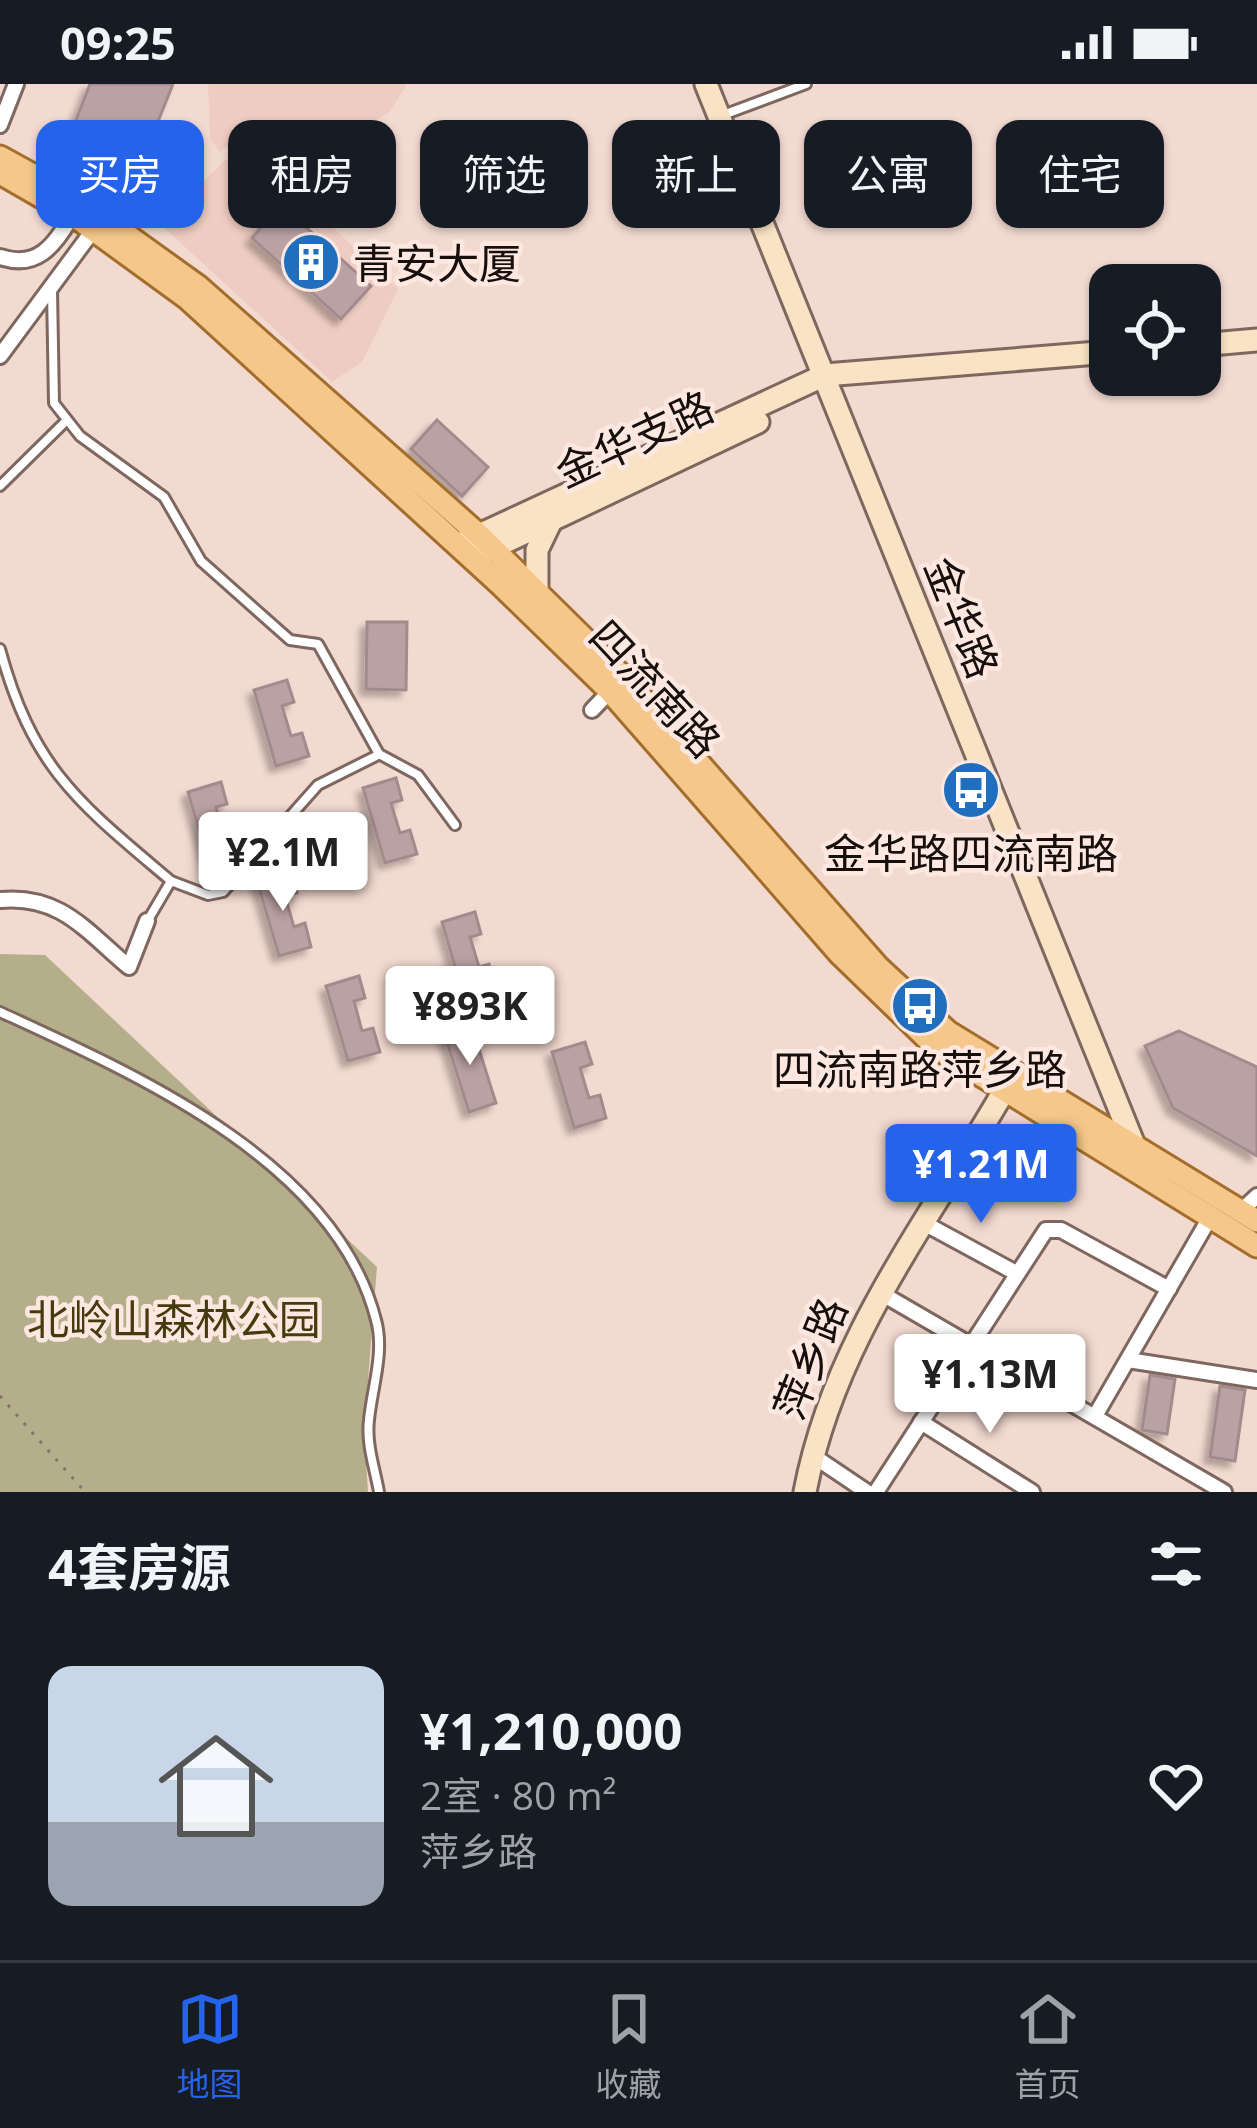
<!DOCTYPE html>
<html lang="zh">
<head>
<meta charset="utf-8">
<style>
  body { margin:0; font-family:"Open Sans","Noto Sans SC",sans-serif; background:#20242c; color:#f1f3f6; height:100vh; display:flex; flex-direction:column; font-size:45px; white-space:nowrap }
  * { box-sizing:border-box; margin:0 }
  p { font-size:39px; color:#9ea1a6 }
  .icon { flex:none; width:66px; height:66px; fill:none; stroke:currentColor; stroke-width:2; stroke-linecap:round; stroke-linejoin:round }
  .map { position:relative; height:1408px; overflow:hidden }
  .drawer { display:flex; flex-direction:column; background:#171b24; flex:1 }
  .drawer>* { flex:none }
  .hud { position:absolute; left:36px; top:36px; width:1185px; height:108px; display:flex; gap:24px }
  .controls { position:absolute; left:1089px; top:180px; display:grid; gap:24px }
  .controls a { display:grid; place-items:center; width:132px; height:132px; border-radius:24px; background:#171b24; box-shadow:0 3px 9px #0004; font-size:60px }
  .price { position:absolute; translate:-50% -102px; padding:0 27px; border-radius:12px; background:#fff; color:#222; font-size:39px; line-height:78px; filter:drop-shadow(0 3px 6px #0008) }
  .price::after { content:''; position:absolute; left:50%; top:72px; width:36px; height:27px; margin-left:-18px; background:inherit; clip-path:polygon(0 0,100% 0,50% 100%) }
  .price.selected { background:#2563eb; color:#fff }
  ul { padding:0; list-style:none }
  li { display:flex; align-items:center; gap:36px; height:300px; padding:0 48px }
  li span { display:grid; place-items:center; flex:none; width:336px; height:240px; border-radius:24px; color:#555 }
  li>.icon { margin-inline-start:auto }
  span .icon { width:144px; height:144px; fill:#fffc; stroke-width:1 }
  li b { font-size:51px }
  h2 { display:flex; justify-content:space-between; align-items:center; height:144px; padding:0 48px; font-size:51px }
  .chip { padding:0 42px; border-radius:24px; background:#171b24; box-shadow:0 3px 9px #0004; font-size:42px; line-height:108px }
  .chip.selected { background:#2563eb; color:#fff }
  .status { display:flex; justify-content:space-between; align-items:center; height:84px; padding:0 60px; background:#171b24; direction:ltr }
  .status svg { height:33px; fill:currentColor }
  .tabs { display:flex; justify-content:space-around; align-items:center; height:168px; border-top:3px solid #363941; background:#171b24; font-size:33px; color:#9ea1a6 }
  .tabs a { display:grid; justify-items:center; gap:6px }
  .tabs .selected { color:#2563eb }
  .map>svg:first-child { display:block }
  .built { fill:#eeccc1 }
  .forest { fill:#b4ae8a }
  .building { fill:#bca1a4; stroke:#a38a8d; stroke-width:3; filter:url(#shadow) }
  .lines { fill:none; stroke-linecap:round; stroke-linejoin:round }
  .lane-casing { stroke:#7d675f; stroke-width:14 }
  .street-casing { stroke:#7d675f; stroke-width:20 }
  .secondary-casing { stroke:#7d675f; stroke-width:27 }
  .primary-casing { stroke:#a36e2b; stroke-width:27 }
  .path { stroke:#83736d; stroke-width:3; stroke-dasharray:3 9; stroke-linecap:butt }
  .lane { stroke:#fff; stroke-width:8 }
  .street { stroke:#fff; stroke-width:14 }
  .secondary { stroke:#fae3c4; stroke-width:21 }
  .primary { stroke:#f5c78a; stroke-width:21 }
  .labels { text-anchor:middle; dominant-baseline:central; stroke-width:9; stroke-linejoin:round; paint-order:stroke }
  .poi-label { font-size:42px; fill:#170f0c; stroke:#fde8e1 }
  .street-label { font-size:42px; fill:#170f0c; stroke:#fde8e1 }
  .park-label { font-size:42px; fill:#443c0e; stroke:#fde8e1 }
</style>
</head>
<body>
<div class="status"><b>09:25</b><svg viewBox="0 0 49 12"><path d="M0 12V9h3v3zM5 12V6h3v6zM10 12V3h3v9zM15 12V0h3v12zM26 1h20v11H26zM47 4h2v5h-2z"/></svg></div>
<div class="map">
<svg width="1257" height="1408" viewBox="0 0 1257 1408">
  <defs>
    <filter id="shadow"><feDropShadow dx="-6" dy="6" stdDeviation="3" flood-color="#0004"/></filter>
  </defs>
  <rect width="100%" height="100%" fill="#f3dad1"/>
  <g class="built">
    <polygon points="208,0 407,0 390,28 309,72 255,50 241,52 220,68 210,55"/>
    <polygon points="252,67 398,205 362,278 332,298 159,139 228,74"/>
  </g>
  <polygon class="forest" points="0,870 45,871 377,1183 364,1347 368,1408 0,1408"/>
  <g class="building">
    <polygon points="90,0 173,0 134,97 72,73 78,58 69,54"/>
    <polygon points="274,103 302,129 297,135 371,202 341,235 252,154 268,136 255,125"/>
    <polygon points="437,336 488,383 462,412 411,365"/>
    <polygon points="367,538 407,538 406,606 366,605"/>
    <polygon points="287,596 294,618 282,622 291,652 302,649 309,672 276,682 254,606"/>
    <polygon points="396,694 402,716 391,719 400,749 410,746 417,770 385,779 363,704"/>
    <polygon points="221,698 227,720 216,723 225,754 235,751 242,774 210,784 188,708"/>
    <polygon points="290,787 297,809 285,812 294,843 305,839 311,863 279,872 257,797"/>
    <polygon points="475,828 481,850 470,853 479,883 489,880 496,904 464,913 442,838"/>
    <polygon points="359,892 365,914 354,917 362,947 373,944 380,968 348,977 326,902"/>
    <polygon points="471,940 496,1019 469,1028 444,949"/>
    <polygon points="1179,947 1257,983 1257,1072 1173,1024 1145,962"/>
    <polygon points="585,958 592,980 580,984 589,1014 600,1011 606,1034 574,1044 552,968"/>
    <polygon points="1150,1291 1175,1295 1167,1350 1142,1346"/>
    <polygon points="1220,1302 1245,1306 1235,1377 1210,1373"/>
  </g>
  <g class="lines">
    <defs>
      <g id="lane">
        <polyline points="723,31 806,0"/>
        <polyline points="52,206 54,319 80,352 164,413 201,477 290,556 318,560 379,670 418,691 455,741"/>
        <polyline points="0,402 67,336"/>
        <path d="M0 565C33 686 80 720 171 797L208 811 223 808 318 701 378 671"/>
        <polyline points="148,836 171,797"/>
        <path d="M0 928C137 991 336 1078 376 1236 385 1268 372 1304 369 1336 366 1360 375 1385 379 1408"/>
      </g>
      <g id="street">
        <polyline points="0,41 16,0"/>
        <path d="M0 173C39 186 54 160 73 131"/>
        <polyline points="0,272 97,141"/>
        <polyline points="592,626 616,601"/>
        <path d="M0 816C60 810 86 847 129 883L147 837"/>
        <polyline points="1241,1127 1257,1112"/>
        <polyline points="922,1138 1016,1189"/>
        <polyline points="879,1208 1224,1408"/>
        <polyline points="1128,1276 1257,1296"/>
        <polyline points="1095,1332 1212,1130"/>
        <polyline points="921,1338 1032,1408"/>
        <polyline points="812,1371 867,1408"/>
        <polyline points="876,1408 1046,1146 1061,1146 1169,1205"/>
      </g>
      <g id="secondary">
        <polyline points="706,0 1138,1071"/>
        <polyline points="1200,261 1257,256"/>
        <polyline points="464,458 825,291 1110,268"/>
        <polyline points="478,471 758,338"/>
        <polyline points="537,506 537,466 551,437"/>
        <path d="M805 1408C835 1249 936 1129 1013 991"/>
      </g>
      <g id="primary">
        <polyline points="0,73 78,116 199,203 479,451 624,594 878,883 948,948 1257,1137"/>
        <polyline points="0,89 73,131 187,214 500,500 610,607 840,870 937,964 1257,1162"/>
      </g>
    </defs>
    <use href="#lane" class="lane-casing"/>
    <use href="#street" class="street-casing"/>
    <use href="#secondary" class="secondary-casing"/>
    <use href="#primary" class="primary-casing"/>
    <polyline class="path" points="0,1312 85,1408"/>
    <use href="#lane" class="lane"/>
    <use href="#street" class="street"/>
    <use href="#secondary" class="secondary"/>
    <use href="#primary" class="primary"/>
  </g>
  <defs>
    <symbol id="building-disc" viewBox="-11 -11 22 22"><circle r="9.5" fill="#1f6fbe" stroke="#fde8e1"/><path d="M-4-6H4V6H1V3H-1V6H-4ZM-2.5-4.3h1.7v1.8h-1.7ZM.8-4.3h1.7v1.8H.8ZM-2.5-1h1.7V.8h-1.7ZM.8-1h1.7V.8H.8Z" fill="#fff"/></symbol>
    <symbol id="bus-disc" viewBox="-11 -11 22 22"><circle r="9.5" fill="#1f6fbe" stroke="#fde8e1"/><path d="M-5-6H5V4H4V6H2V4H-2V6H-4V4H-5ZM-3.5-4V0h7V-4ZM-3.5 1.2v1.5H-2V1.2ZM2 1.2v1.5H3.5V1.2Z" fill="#fff"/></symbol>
  </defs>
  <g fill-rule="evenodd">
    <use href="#building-disc" x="278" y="145" width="66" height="66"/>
    <use href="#bus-disc" x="938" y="673" width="66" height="66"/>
    <use href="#bus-disc" x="887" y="889" width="66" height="66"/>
  </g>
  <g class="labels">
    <g class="poi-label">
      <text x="353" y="178" text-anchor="start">青安大厦</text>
      <text x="971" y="768">金华路四流南路</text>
      <text x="920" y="984">四流南路萍乡路</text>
    </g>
    <g class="street-label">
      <text transform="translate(634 354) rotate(-25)">金华支路</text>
      <text transform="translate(963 533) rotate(68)">金华路</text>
      <text transform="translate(656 604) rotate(47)">四流南路</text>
      <text transform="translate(809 1274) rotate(-68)">萍乡路</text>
    </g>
    <g class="park-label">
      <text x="174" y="1234">北岭山森林公园</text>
    </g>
  </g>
</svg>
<div class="controls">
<a><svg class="icon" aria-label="locate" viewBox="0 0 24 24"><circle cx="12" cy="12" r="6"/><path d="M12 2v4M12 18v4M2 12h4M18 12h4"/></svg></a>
</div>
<b class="price" style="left:283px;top:830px">¥2.1M</b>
<b class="price" style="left:470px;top:984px">¥893K</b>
<b class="price selected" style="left:981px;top:1142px">¥1.21M</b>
<b class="price" style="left:990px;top:1352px">¥1.13M</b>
<div class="hud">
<a class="chip selected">买房</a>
<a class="chip">租房</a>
<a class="chip">筛选</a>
<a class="chip">新上</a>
<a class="chip">公寓</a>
<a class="chip">住宅</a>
</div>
</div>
<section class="drawer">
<h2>4套房源<svg class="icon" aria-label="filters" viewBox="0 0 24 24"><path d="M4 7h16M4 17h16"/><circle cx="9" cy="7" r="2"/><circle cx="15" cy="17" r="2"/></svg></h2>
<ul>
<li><span style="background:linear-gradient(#c9d6e8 65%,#9aa5b1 0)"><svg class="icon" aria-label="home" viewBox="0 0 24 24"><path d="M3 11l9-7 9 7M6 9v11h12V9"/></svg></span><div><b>¥1,210,000</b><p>2室 · 80 m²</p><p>萍乡路</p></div><svg class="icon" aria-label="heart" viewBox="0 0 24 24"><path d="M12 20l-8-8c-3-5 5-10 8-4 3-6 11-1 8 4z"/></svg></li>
</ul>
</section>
<nav class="tabs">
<a class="selected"><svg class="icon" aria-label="map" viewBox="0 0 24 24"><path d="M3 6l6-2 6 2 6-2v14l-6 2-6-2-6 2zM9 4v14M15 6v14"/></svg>地图</a>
<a><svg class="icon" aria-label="saved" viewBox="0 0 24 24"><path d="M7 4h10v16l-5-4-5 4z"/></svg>收藏</a>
<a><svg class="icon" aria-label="home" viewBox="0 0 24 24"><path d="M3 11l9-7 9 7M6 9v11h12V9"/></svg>首页</a>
</nav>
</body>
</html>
